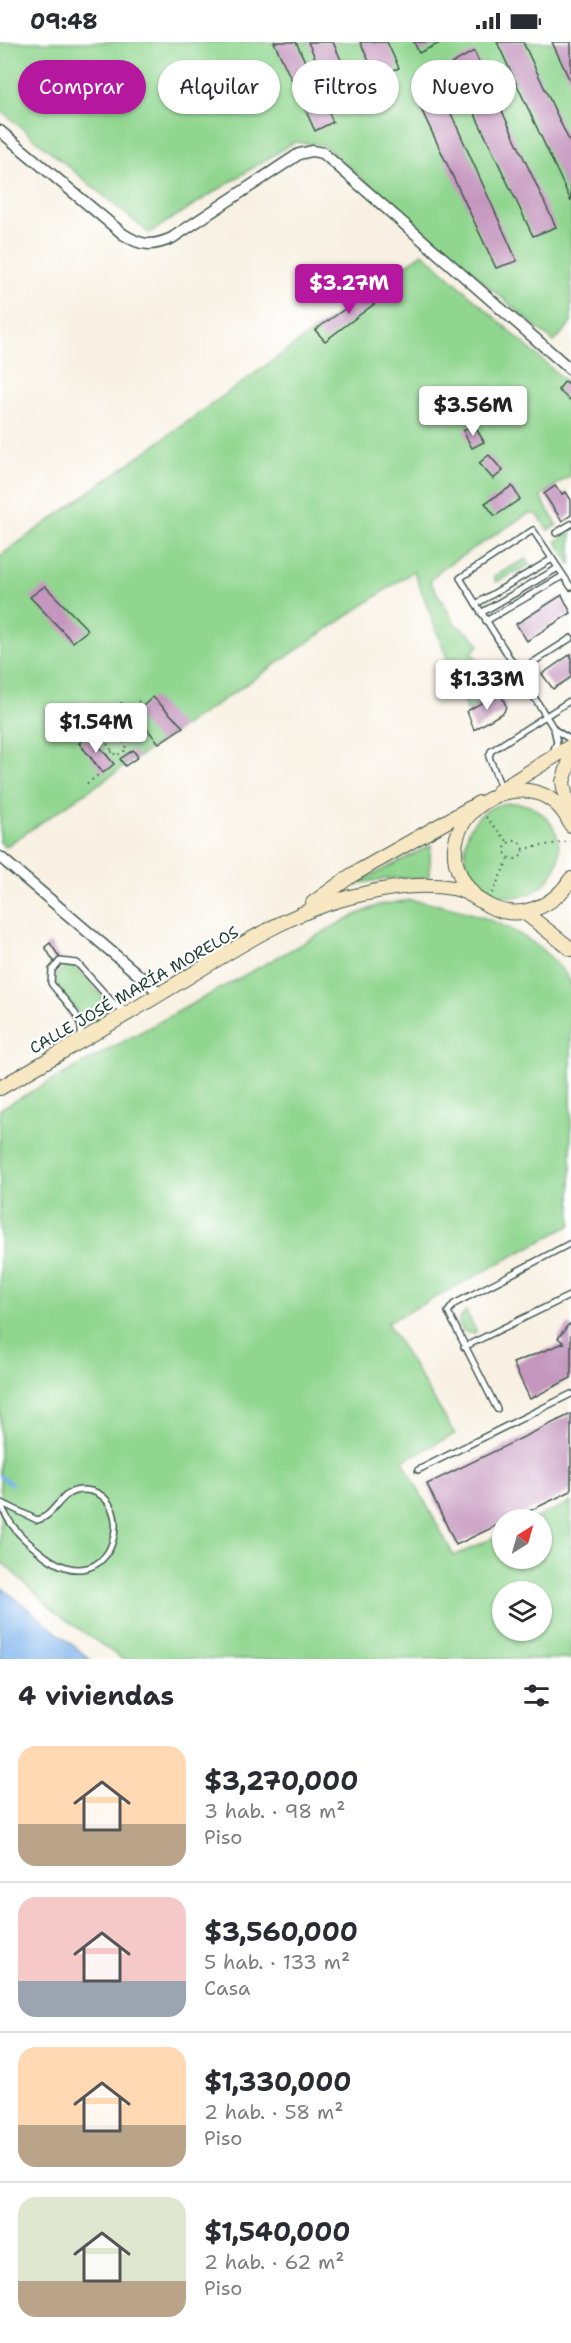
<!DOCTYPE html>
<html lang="es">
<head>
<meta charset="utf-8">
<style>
  body { margin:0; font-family:"Shantell Sans",sans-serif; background:#f7f7f7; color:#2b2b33; height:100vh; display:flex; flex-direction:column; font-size:22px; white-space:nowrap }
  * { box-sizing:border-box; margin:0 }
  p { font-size:20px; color:#7c7c81 }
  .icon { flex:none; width:33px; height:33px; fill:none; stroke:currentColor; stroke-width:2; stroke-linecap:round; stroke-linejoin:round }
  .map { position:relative; height:1617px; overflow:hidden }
  .sheet { display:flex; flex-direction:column; background:#fff; flex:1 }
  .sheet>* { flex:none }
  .guide { position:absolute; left:18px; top:18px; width:536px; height:54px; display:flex; gap:12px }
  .needle { width:39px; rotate:37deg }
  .buttons { position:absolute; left:492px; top:1467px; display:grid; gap:12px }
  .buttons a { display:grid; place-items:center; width:60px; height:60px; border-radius:50%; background:#fff; box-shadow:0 2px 4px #0004; font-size:30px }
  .price { position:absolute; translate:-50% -51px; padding:0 14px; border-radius:6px; background:#fff; color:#222; font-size:20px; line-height:39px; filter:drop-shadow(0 2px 3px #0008) }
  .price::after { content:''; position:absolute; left:50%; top:36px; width:18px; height:14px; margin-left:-9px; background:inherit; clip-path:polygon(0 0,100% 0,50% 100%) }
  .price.active { background:#b5179e; color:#fff }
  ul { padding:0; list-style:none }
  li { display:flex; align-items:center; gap:18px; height:150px; padding:0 18px }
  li+li { border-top:2px solid #e1e1e2 }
  li span { display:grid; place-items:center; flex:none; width:168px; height:120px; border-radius:18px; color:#555 }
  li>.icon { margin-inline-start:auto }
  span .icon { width:72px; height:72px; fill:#fffc; stroke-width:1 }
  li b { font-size:26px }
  h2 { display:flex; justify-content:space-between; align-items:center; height:72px; padding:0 18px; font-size:26px }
  .tag { padding:0 21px; border-radius:27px; background:#fff; box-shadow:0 2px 4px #0004; font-size:21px; line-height:54px }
  .tag.active { background:#b5179e; color:#fff }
  .status { display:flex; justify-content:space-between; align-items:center; height:42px; padding:0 30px; background:#fff; direction:ltr }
  .status svg { height:16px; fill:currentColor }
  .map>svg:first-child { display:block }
  .green { fill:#90d68f; stroke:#588a62; stroke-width:1.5; fill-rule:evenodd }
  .water { fill:#7db3ec; stroke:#4e7890; stroke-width:1.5 }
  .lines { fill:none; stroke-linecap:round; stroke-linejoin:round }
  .stream { stroke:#7db3ec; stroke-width:4 }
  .building { fill:#c596be }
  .service-casing { stroke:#40584e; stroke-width:8 }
  .minor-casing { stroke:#40584e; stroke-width:13 }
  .secondary-casing { stroke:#40584e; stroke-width:16 }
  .path { stroke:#40584e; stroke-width:2; stroke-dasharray:1.5 4.5; stroke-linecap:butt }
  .service { stroke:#fff; stroke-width:5 }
  .minor { stroke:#fff; stroke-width:10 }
  .secondary { stroke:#f7e8c3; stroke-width:14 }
  .labels { text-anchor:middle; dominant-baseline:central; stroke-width:4.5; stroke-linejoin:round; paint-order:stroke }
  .street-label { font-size:16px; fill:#1f3d34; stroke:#fff }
</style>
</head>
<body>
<div class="status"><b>09:48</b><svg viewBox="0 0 49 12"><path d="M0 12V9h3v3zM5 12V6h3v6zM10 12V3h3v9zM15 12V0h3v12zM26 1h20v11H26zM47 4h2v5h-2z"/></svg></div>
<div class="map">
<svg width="571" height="1617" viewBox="0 0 571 1617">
  <rect width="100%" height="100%" fill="#fff"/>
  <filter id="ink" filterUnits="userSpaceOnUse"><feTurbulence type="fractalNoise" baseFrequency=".0167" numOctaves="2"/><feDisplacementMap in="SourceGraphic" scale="12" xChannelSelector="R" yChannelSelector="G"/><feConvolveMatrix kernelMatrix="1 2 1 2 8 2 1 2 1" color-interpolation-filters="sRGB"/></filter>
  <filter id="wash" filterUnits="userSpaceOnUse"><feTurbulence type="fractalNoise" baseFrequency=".008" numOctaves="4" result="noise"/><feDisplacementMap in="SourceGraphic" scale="24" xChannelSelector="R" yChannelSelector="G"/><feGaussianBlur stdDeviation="1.35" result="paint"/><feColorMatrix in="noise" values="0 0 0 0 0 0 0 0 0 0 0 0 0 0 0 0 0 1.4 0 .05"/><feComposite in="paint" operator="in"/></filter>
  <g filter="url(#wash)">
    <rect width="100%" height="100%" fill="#f8f1e3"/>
    <g class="green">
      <polygon points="0,0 571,0 571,281 554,300 323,103 294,100 149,191 0,68"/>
      <polygon points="423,211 571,344 571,433 540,454 557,483 548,488 538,473 529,471 441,527 430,539 455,582 476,597 479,603 472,610 498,651 467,669 414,529 5,805 0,800 0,514"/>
      <polygon points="571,490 571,523 556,499"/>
      <polygon points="526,517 530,523 496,540 494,534"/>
      <circle cx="512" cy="808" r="47"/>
      <polygon points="431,803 429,836 390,836 355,842"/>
      <path d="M410 858C470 867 536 886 571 940V1183L387 1281 455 1392 403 1419 454 1514 502 1492V1516H542V1478L533 1477 571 1460V1617H122L55 1570 0 1518V1067L349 876 379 863ZM502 1550H542V1588H502Z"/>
      <polygon points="67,924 76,925 105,958 106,976 94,984 81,975 55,941 57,932"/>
      <polygon points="466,1269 476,1289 475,1291 467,1291 460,1285 459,1278"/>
    </g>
    <polygon class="water" points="0,1544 90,1617 0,1617"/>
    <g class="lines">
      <polyline class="stream" points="0,1434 11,1442"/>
    </g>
    <g id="blocks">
      <g class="building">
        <polygon points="274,0 296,0 333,80 315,89"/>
        <polygon points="308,0 333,0 358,56 338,67"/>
        <polygon points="360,0 387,0 399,26 376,34"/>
        <polygon points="414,0 442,0 419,11"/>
        <polygon points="497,0 523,0 571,103 571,159"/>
        <polygon points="552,0 571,0 571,41"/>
        <polygon points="474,9 556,185 533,194 451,22"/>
        <polygon points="437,40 517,219 496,226 414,52"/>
        <polygon points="376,245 382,256 325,299 315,288"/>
        <polygon points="565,339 571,344 571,359 558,348"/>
        <polygon points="474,383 484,400 472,406 463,389"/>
        <polygon points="489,413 503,429 493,437 479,421"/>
        <polygon points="512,444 520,457 495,474 485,461"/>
        <polygon points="555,444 562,452 566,450 571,458 571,473 562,479 544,452"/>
        <polygon points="45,544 88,588 73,600 30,555"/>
        <polygon points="562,553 571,571 527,599 516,582"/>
        <polygon points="571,612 571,635 553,647 542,632"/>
        <polygon points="500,650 506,664 504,670 474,688 467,669"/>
        <polygon points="153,655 183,685 159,701 134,672"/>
        <polygon points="89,692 114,722 103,731 79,701"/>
        <polygon points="133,708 138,715 125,724 120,717"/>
        <polygon points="50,901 60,916 54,920 45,905"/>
        <polygon points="569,1282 571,1284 571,1336 530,1357 513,1321 564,1301 558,1296"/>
        <polygon points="571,1372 571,1449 511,1478 502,1478 502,1481 456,1503 427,1442"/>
      </g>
    </g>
  </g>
  <g filter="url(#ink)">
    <use href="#blocks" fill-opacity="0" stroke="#40584e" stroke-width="1.5"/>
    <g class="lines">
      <defs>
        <g id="service">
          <polyline points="556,491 571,482"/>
          <polyline points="476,562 552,517"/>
          <polyline points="481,571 558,526"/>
          <polyline points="486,579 563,534"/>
          <polyline points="518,630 571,596"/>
          <polyline points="555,688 571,698"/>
          <polyline points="553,710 557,700 554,687 460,536 533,488 571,545"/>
          <polyline points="501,745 489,715 491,709 571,658"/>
          <path d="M80 996C87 976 61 956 51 941L52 928 60 919 77 921 116 964 128 969"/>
          <polyline points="464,1305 571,1253"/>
          <polyline points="497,1367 448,1270 454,1262 571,1201"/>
          <polyline points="418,1428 571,1352"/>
          <path d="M0 1460 37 1478C56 1474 59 1449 81 1448 143 1447 115 1570 41 1511 23 1497 9 1484 1 1462"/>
        </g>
        <g id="minor">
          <path d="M0 89 123 192C141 204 152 205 172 196L299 112 312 109 323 111 571 328"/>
          <polyline points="0,815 161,952"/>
        </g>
        <g id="secondary">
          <polyline points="499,749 571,704"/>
          <polyline points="569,775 563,740 571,715"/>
          <path d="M475 854C406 782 534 701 571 783"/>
          <polyline points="313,861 352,833 479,761"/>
          <polyline points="524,870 571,907"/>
          <path d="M0 1046C56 1013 113 981 168 947 230 910 291 867 363 852 391 845 424 841 453 846 467 849 477 857 489 864 520 880 554 864 571 837"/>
        </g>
      </defs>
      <use href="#service" class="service-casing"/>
      <use href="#minor" class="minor-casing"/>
      <use href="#secondary" class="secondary-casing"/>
      <g class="path">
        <polyline points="76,669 90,688"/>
        <polyline points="130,669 141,657"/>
        <polygon points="111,685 127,707 116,714 100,692"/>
        <polyline points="123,701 140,688"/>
        <polyline points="106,713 113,709"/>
        <polyline points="87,742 102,730 79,701 121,661 130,669 128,671 145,693 150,690"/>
        <polyline points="486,775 508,800"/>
        <circle cx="514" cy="808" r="9"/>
        <polyline points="523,807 571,799"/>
        <polyline points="492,851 509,816"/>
      </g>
      <use href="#service" class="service"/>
      <use href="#minor" class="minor"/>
      <use href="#secondary" class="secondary"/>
    </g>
  </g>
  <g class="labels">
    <g class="street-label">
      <text transform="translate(134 948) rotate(-30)">CALLE JOSÉ MARÍA MORELOS</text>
    </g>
  </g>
</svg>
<div class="buttons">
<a><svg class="needle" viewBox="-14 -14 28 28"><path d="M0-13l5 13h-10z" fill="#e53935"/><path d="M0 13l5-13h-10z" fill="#7c7c81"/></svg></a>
<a><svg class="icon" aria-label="layers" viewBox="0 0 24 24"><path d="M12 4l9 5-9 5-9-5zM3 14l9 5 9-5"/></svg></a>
</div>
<b class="price active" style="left:349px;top:273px">$3.27M</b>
<b class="price" style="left:473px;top:395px">$3.56M</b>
<b class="price" style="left:487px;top:669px">$1.33M</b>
<b class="price" style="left:96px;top:712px">$1.54M</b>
<div class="guide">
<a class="tag active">Comprar</a>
<a class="tag">Alquilar</a>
<a class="tag">Filtros</a>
<a class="tag">Nuevo</a>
</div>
</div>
<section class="sheet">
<h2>4 viviendas<svg class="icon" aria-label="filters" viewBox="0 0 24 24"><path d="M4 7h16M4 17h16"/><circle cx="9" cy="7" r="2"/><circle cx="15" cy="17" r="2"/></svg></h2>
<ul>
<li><span style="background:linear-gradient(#ffd9b3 65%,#b9a48a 0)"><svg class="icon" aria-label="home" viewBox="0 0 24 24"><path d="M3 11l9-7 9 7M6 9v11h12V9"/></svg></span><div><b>$3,270,000</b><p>3 hab. · 98 m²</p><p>Piso</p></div></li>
<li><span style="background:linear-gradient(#f6c9c9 70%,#9aa5b1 0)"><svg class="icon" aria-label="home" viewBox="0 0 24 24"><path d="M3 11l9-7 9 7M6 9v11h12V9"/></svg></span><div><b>$3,560,000</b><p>5 hab. · 133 m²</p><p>Casa</p></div></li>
<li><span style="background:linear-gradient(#ffd9b3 65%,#b9a48a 0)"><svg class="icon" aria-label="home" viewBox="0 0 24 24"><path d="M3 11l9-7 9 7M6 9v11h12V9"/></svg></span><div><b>$1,330,000</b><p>2 hab. · 58 m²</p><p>Piso</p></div></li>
<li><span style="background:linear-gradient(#dfe7d0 70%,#b9a48a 0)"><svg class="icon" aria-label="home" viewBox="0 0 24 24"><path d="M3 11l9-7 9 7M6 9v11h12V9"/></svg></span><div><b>$1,540,000</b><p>2 hab. · 62 m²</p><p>Piso</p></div></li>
</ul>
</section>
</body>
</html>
